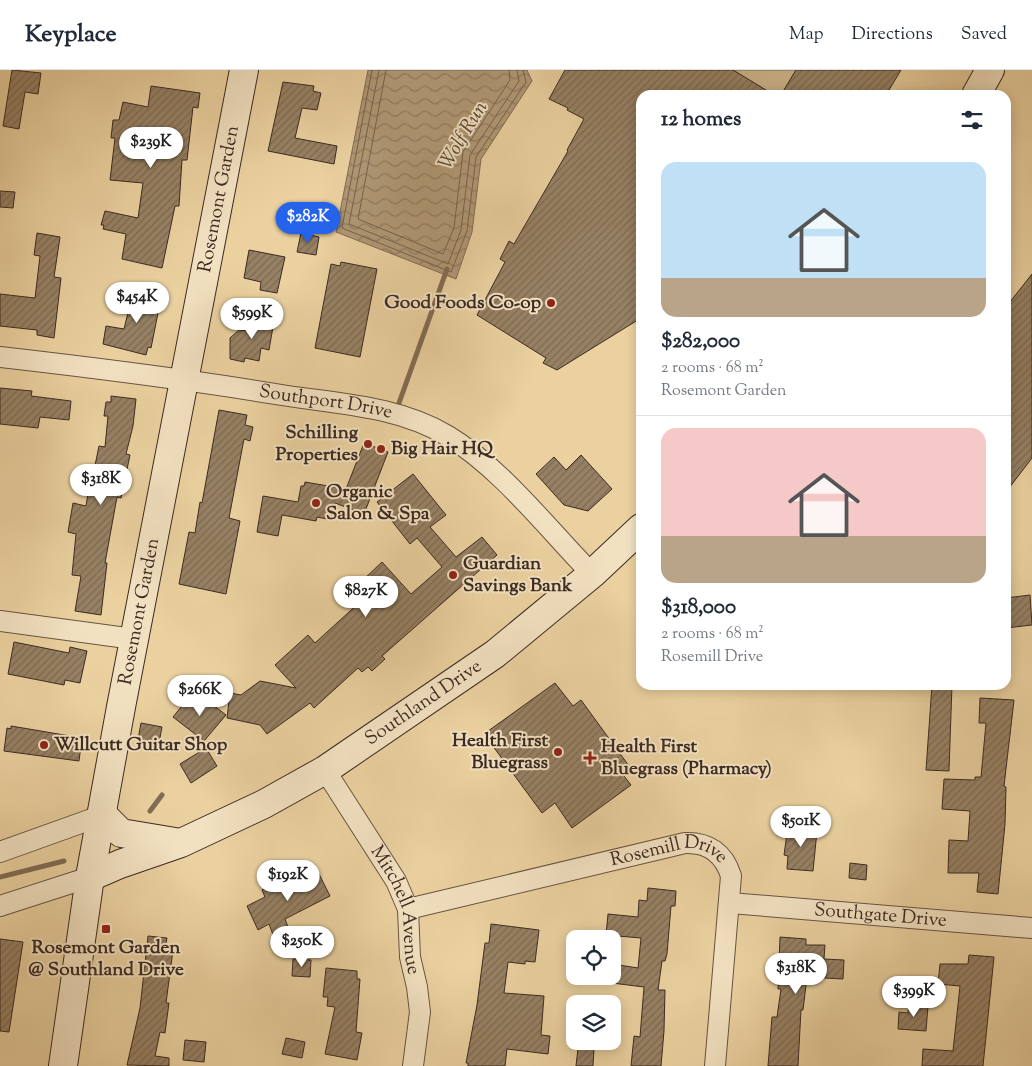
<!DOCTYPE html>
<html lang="en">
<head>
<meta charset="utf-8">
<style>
  body { margin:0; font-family:"Sorts Mill Goudy",serif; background:#f2f2f3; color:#1f2937; height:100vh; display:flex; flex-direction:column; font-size:19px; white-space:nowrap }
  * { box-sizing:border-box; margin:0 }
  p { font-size:16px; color:#747a83 }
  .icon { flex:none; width:28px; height:28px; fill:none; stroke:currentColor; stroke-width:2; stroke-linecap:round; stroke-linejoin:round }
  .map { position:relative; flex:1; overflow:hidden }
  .side { position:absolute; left:636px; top:20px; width:375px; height:600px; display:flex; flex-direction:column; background:#fff; border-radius:15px; box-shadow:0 2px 12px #0003 }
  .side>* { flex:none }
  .tools { position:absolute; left:566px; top:860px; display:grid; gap:10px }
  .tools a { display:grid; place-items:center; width:55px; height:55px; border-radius:10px; background:#fff; box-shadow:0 2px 12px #0003; font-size:25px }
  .price { position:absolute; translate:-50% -42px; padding:0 11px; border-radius:18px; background:#fff; color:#222; font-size:16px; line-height:32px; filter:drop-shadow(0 1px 2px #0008) }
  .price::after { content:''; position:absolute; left:50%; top:30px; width:15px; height:11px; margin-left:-8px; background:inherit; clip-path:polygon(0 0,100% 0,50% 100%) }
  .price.selected { background:#2563eb; color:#fff }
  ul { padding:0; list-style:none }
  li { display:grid; align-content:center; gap:10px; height:265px; padding:0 25px }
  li+li { border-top:1px solid #e0e1e3 }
  li span { display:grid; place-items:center; height:155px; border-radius:15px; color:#555 }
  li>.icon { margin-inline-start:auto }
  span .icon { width:90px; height:90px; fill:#fffc; stroke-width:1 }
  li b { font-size:21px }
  h2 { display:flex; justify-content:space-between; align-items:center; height:60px; padding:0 25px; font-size:21px }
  header { display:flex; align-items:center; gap:30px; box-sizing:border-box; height:70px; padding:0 25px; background:#fff; border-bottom:1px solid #e0e1e3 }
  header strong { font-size:24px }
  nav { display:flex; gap:28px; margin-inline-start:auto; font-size:18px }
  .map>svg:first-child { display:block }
  .pitch { fill:#cdb58b; stroke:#847056 }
  .water { fill:url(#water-waves); stroke:#826c54 }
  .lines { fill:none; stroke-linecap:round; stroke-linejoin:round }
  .shore { stroke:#76614c; stroke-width:1 }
  .stream { stroke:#826c54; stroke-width:5 }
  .building { fill:url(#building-hatch); stroke:#3c2a22 }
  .street-casing { stroke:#685442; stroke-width:22 }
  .secondary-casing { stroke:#3c2a22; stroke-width:30 }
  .street { stroke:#f2e1c1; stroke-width:20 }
  .secondary { stroke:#f2e1c1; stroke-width:28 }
  .poi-dot { fill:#8f2418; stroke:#f2e1c1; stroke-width:2 }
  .labels { text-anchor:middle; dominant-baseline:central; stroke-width:4; stroke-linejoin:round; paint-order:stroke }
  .street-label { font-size:19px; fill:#3c2a22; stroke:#f2e1c1 }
  .poi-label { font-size:19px; font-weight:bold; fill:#3c2a22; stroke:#f2e1c1; text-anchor:start }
  .water-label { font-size:20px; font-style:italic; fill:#594637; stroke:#f2e1c1 }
</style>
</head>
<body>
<header>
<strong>Keyplace</strong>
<nav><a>Map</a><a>Directions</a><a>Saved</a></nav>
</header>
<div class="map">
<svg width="1032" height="996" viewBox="0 0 1032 996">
  <defs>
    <pattern id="water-waves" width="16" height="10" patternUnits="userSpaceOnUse" patternTransform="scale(1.25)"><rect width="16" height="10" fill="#b09875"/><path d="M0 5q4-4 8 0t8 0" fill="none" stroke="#907c60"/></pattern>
    <pattern id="building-hatch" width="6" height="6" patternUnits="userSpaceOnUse" patternTransform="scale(1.25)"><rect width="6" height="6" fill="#978164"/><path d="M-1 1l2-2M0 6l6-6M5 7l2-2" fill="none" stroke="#7c6a52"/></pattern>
  </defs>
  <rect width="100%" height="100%" fill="#ebd1a0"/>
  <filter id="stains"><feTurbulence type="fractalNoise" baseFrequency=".004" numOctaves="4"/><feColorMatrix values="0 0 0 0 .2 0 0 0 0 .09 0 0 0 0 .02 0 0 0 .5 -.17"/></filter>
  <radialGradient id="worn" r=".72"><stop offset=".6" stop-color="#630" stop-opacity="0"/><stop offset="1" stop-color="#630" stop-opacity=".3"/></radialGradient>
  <polygon class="pitch" points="733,0 796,0 781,25 774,25"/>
  <polygon class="water" points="368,0 527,0 532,11 481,89 472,162 456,209 336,162"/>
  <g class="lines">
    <g class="shore">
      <polyline points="372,0 342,158 451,202 467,161 476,87 526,12 523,0"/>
      <polyline points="379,0 349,154 448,194 461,160 470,85 519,11 517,0"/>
      <polyline points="386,0 358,149 443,184 454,158 463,82 510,10 509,0"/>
    </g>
    <g class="stream">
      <polyline points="399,333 447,199"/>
      <polyline points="150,741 162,725"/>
      <polyline points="0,807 64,791"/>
    </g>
  </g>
  <g class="building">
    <polygon points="12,0 41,3 38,24 25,22 19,59 3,56"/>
    <polygon points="565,0 733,0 774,25 641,25 641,248 557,300 543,293 546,288 477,245 505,192 500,189 509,171 514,174 568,81 567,80 584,49 567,40 568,38 549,29"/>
    <polygon points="796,0 901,0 886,25 781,25"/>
    <polygon points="283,12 314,16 313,21 321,23 317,40 302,38 295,68 337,76 334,94 268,81"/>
    <polygon points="151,16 200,23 198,38 193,37 187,90 182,90 179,136 175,136 162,198 122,189 126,164 103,159 104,155 101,155 105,141 138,148 143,113 110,110 115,68 111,68 113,50 119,50 123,32 148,37"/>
    <polygon points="0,121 15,122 13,138 0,137"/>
    <polygon points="37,163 60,167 54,207 61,208 54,268 37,265 37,260 0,256 0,224 35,228 40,186 34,185"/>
    <polygon points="301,163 319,167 316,185 297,182"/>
    <polygon points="249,180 285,187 277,223 260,220 261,212 244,208"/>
    <polygon points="341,192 377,199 360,287 315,278 331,194 340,196"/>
    <polygon points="1032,204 1032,388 1006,422 1006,237"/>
    <polygon points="134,218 162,223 151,278 148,277 146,285 103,274 106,256 124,259"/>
    <polygon points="250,247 274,251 269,280 261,278 259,291 245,288 244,292 230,289 230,268 239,260 248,261"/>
    <polygon points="0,318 32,321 31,326 71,331 69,350 40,347 38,358 0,354"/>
    <polygon points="111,326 136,329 133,356 126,384 130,385 121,428 117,427 105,493 107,493 101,545 75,541 81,506 72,505 76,464 68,462 73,433 86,436 91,405 93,405 99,376 105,377 108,346 104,346 106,332 111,332"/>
    <polygon points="219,340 247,345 245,355 253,357 250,371 244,369 229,448 240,451 226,524 179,514 189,462 195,463 200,432 202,433"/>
    <polygon points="364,373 388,382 364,444 335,433 332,450 317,447 316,451 282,445 278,466 257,462 263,426 298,432 301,416 304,416 305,412 346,419"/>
    <polygon points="581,385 612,419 588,441 564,435 536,404 554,387 566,400"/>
    <polygon points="413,404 446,445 430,457 456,487 482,467 497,485 382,586 385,589 372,601 368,597 362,602 358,598 314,638 310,633 267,664 260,655 227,648 230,623 241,625 260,611 296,618 275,595 308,565 315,573 372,521 363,510 382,492 411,524 442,497 417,468 410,474 377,432"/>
    <polygon points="1030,525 1032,555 1006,558 1006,528"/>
    <polygon points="14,572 69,583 70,577 87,581 80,613 65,610 64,615 8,604"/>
    <polygon points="555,613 573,636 581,630 632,700 624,706 631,715 572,758 555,733 542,743 484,664"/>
    <polygon points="932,615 952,615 949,701 926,700"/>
    <polygon points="200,625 226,645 204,671 173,647 190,626 196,630"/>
    <polygon points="980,628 1014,630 1004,716 1006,717 1005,754 998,824 977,822 979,803 948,803 949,770 968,771 970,741 942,739 944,709 975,710 975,707 981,707 986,653 979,653"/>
    <polygon points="141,653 162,657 158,678 137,675"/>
    <polygon points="11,656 82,668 79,691 4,681 7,658 11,659"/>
    <polygon points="206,678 217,696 191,713 180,694"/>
    <polygon points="788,756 807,757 806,760 817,761 813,801 787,799 788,786 784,785"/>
    <polygon points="850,793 867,795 866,810 849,808"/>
    <polygon points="314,794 330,826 285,849 294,873 278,878 269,854 258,860 247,836 265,827 262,820"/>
    <polygon points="648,818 676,821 675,836 671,836 667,884 665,891 662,891 658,920 665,920 664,961 661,996 631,996 634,966 640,967 644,917 612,913 612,894 638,898 641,868 606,865 608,844 638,847 639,830 647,831"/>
    <polygon points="491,854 539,860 535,892 525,891 525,894 508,892 504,923 544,926 541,965 550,966 548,984 507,979 505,996 468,996 468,993 466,993 477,935 485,873 489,873"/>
    <polygon points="148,866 167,868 165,879 173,880 166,933 169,933 165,963 160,962 155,986 169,988 169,996 127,995 140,938"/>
    <polygon points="780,867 806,869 806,875 825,875 824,889 844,890 843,909 807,907 803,940 801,940 798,996 768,996 772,947 777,947 781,919 778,919"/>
    <polygon points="0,869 23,872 9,962 0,961"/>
    <polygon points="969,885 994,887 983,996 922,996 923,979 953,981 960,916 938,914 940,894 968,894"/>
    <polygon points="293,889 311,890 310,907 292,906"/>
    <polygon points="326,898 357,901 357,909 360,909 356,962 362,963 357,990 325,984 335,937 327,936 328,927 323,927"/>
    <polygon points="909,934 928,936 926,961 898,959 899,942 908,943"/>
    <polygon points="286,968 305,972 302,988 282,984"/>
    <polygon points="185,970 206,972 204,992 183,990"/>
    <polygon points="578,978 594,979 593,996 576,996"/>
  </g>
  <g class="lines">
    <defs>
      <g id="street">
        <path id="s1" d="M0 287C96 298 192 310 288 326 342 334 400 337 448 366 501 398 548 459 592 504"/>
        <polyline points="0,551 134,569"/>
        <path id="s2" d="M325 700 396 811 408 839 410 887 417 917 420 942 413 996"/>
        <polyline points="0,782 103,745"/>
        <path id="s3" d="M730 833 1032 858"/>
        <polyline points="0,836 90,807"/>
        <path id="s4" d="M408 839 685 773C708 772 724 783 731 806L715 996"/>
      </g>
      <g id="secondary">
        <polyline points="976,25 990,0"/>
        <polyline points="103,745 121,763 175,772"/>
        <path id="s5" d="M90 807 120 794 181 773 264 734 325 700 495 584 592 504 641 458"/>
        <path id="s6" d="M63 996 90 807 121 637 244 0"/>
      </g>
    </defs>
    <use href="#street" class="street-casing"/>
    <use href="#secondary" class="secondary-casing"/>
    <use href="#street" class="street"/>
    <use href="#secondary" class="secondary"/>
  </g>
  <g class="poi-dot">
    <circle cx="551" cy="233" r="5"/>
    <circle cx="368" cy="374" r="5"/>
    <circle cx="381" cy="379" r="5"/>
    <circle cx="316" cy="433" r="5"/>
    <circle cx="453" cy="505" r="5"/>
    <circle cx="44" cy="675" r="5"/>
    <circle cx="558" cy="682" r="5"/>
    <path d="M587.5 680.5h5v5h5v5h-5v5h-5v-5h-5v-5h5z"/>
    <rect x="101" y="854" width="10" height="10" rx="2.5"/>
  </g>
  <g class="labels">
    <g class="street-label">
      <text stroke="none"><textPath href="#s6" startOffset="881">Rosemont Garden</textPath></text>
      <text stroke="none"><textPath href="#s1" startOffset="329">Southport Drive</textPath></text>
      <text stroke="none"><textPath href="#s6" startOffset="461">Rosemont Garden</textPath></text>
      <text stroke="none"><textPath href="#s5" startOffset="378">Southland Drive</textPath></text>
      <text stroke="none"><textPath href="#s4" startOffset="269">Rosemill Drive</textPath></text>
      <text stroke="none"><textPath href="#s2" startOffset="160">Mitchell Avenue</textPath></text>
      <text stroke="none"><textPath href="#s3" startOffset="151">Southgate Drive</textPath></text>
    </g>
    <g class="poi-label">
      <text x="541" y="233" text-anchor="end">Good Foods Co-op</text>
      <text x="358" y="363" text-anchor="end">Schilling<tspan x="358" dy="22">Properties</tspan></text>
      <text x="391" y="379">Big Hair HQ</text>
      <text x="326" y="422">Organic<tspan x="326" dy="22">Salon &amp; Spa</tspan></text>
      <text x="463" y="494">Guardian<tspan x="463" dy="22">Savings Bank</tspan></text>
      <text x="548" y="671" text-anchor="end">Health First<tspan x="548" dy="22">Bluegrass</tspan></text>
      <text x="54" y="675">Willcutt Guitar Shop</text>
      <text x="601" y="677">Health First<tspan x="601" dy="22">Bluegrass (Pharmacy)</tspan></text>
      <text x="106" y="878" text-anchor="middle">Rosemont Garden<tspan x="106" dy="22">@ Southland Drive</tspan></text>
    </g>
    <g class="water-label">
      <text transform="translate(464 66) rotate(-59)">Wolf Run</text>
    </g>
  </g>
  <rect width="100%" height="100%" filter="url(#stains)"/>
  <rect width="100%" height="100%" fill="url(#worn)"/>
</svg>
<div class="tools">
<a><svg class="icon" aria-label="locate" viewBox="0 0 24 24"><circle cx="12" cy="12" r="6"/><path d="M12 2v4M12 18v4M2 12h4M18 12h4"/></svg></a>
<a><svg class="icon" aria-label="layers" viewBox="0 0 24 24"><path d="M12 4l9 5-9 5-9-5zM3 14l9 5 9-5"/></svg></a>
</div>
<b class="price" style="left:151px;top:99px">$239K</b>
<b class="price selected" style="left:308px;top:174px">$282K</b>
<b class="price" style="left:137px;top:254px">$454K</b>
<b class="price" style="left:252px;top:270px">$599K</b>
<b class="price" style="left:101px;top:436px">$318K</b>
<b class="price" style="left:366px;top:548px">$827K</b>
<b class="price" style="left:200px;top:647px">$266K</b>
<b class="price" style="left:801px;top:778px">$501K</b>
<b class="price" style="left:288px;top:832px">$192K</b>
<b class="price" style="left:302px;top:898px">$250K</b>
<b class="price" style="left:796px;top:925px">$318K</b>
<b class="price" style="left:914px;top:948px">$399K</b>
<section class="side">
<h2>12 homes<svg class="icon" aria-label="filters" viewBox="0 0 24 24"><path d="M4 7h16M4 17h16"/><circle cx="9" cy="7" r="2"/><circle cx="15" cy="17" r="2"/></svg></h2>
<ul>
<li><span style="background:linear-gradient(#bfe0f5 75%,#b9a48a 0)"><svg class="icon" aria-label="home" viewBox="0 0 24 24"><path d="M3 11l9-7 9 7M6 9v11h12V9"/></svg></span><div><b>$282,000</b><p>2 rooms · 68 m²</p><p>Rosemont Garden</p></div></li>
<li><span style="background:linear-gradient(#f6c9c9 70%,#b9a48a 0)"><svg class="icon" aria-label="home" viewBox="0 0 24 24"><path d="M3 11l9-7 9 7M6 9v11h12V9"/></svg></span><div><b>$318,000</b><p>2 rooms · 68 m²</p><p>Rosemill Drive</p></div></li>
</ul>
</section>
</div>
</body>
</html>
